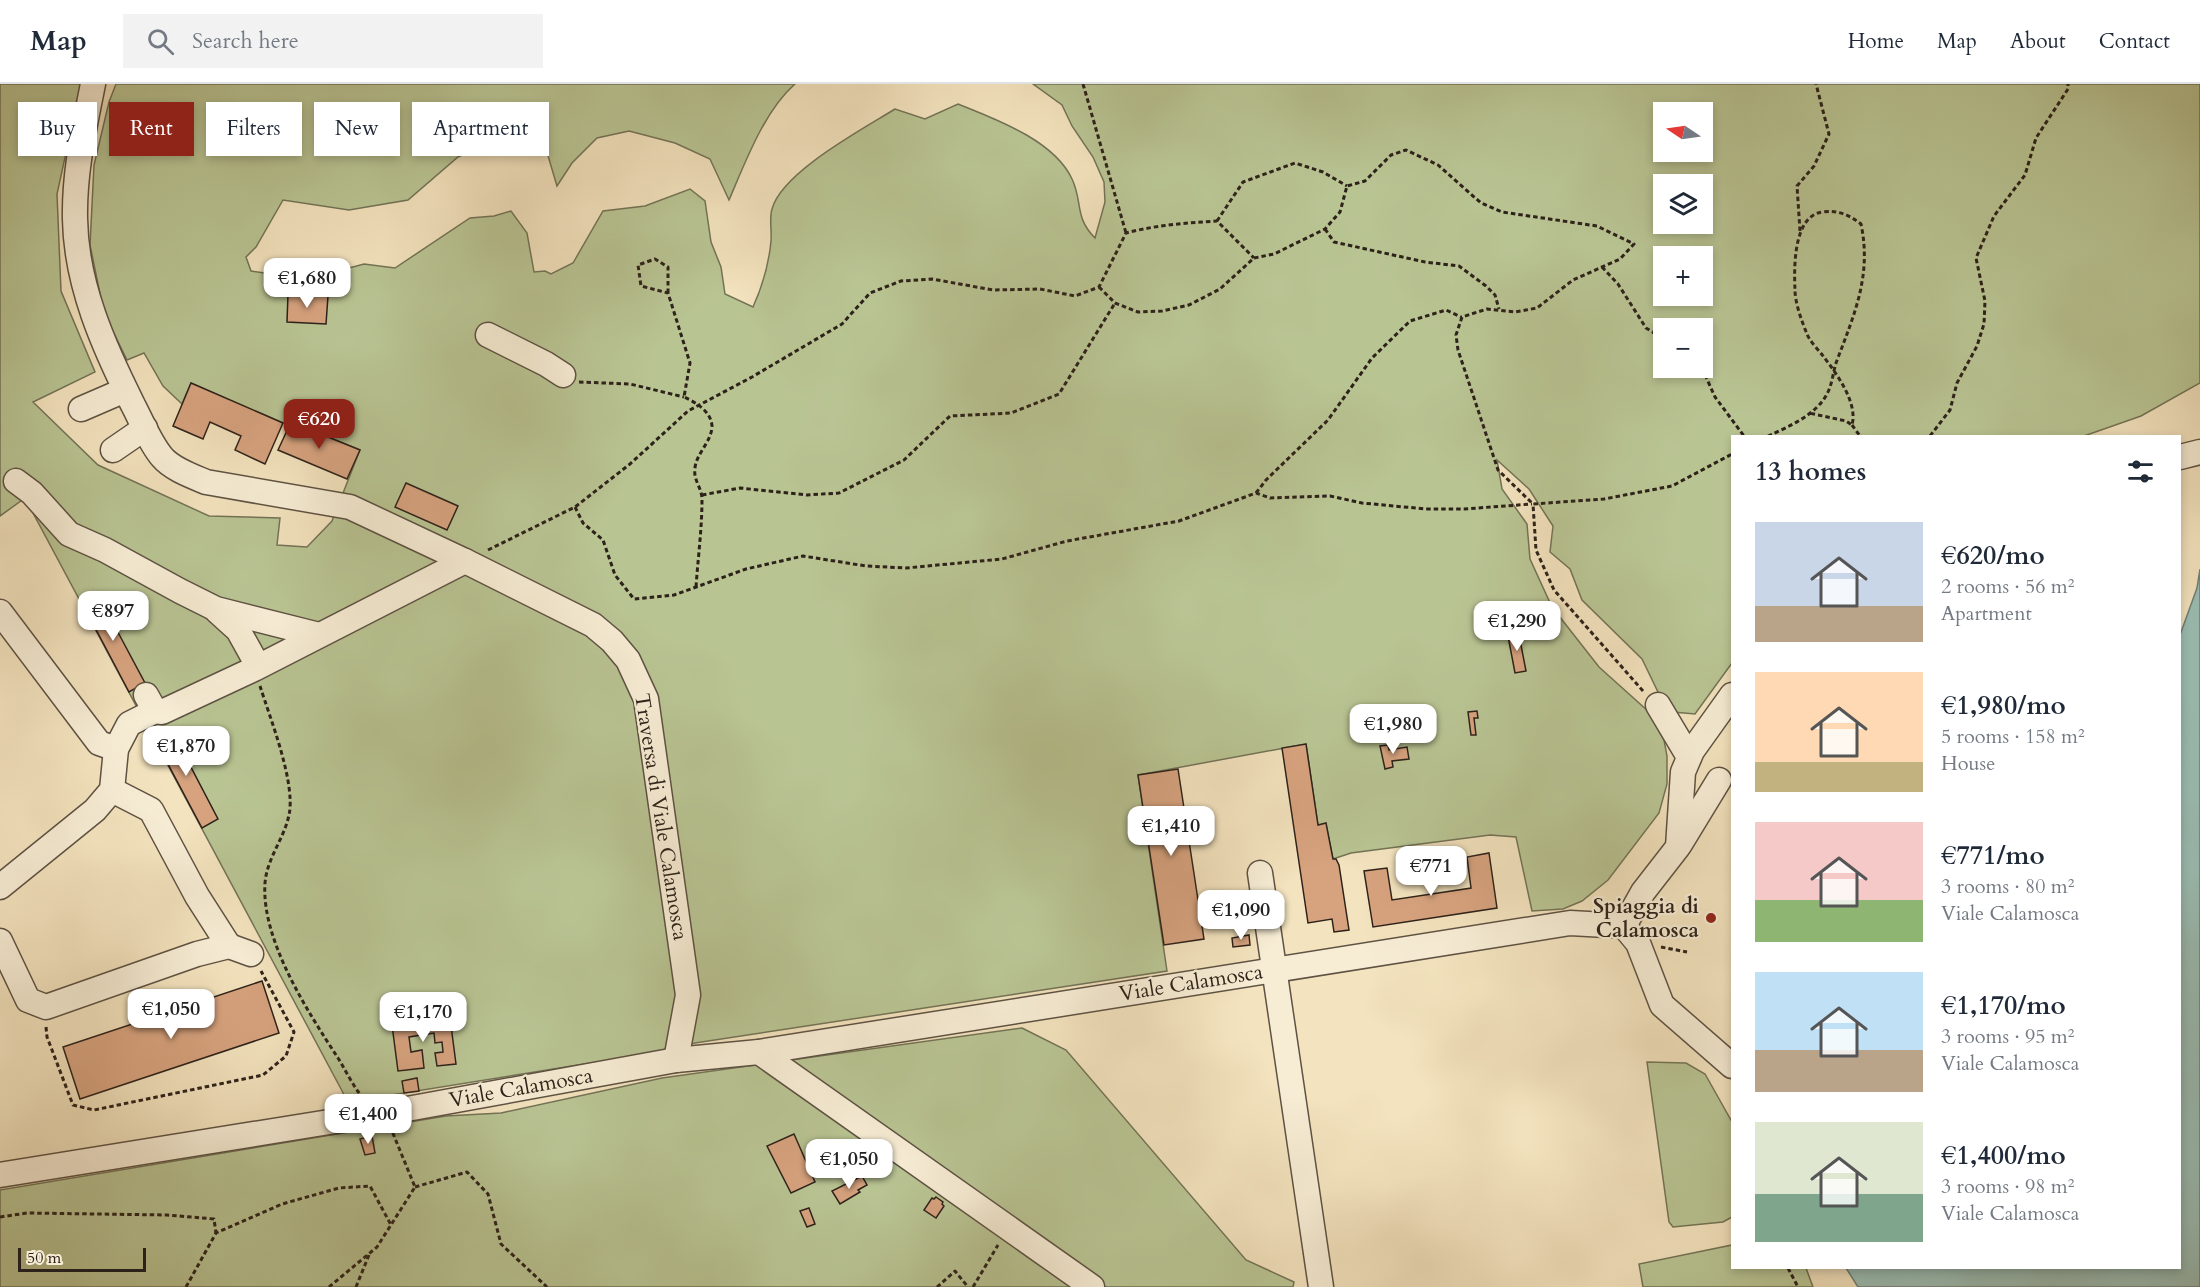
<!DOCTYPE html>
<html lang="en">
<head>
<meta charset="utf-8">
<style>
  body { margin:0; font-family:Cardo,serif; background:#f2f2f3; color:#1f2937; height:100vh; display:flex; flex-direction:column; font-size:22px; white-space:nowrap }
  * { box-sizing:border-box; margin:0 }
  p { font-size:20px; color:#747a83 }
  .icon { flex:none; width:33px; height:33px; fill:none; stroke:currentColor; stroke-width:2; stroke-linecap:round; stroke-linejoin:round }
  .map { position:relative; flex:1; overflow:hidden }
  .details { position:absolute; left:1731px; top:351px; width:450px; height:834px; display:flex; flex-direction:column; background:#fff; border-radius:0px; box-shadow:0 3px 9px #0003 }
  .details>* { flex:none }
  .guide { position:absolute; left:18px; top:18px; width:570px; height:54px; display:flex; gap:12px }
  .needle { width:39px; rotate:283deg }
  .buttons { position:absolute; left:1653px; top:18px; display:grid; gap:12px }
  .buttons a { display:grid; place-items:center; width:60px; height:60px; border-radius:0px; background:#fff; box-shadow:0 3px 9px #0003; font-size:30px }
  .scale { position:absolute; left:18px; bottom:15px; width:128px; box-sizing:border-box; padding-left:6px; border:3px solid #2d221a; border-top:0; font-size:16px; line-height:21px; white-space:nowrap; color:#2d221a; -webkit-text-stroke:4px #f7edd5; paint-order:stroke }
  .price { position:absolute; translate:-50% -51px; padding:0 14px; border-radius:12px; background:#fff; color:#222; font-size:20px; line-height:39px; filter:drop-shadow(0 2px 3px #0008) }
  .price::after { content:''; position:absolute; left:50%; top:36px; width:18px; height:14px; margin-left:-9px; background:inherit; clip-path:polygon(0 0,100% 0,50% 100%) }
  .price.on { background:#8f2418; color:#fff }
  ul { padding:0; list-style:none }
  li { display:flex; align-items:center; gap:18px; height:150px; padding:0 24px }
  li span { display:grid; place-items:center; flex:none; width:168px; height:120px; border-radius:0px; color:#555 }
  li>.icon { margin-inline-start:auto }
  span .icon { width:72px; height:72px; fill:#fffc; stroke-width:1 }
  li b { font-size:26px }
  h2 { display:flex; justify-content:space-between; align-items:center; height:72px; padding:0 24px; font-size:26px }
  .tag { padding:0 21px; border-radius:0px; background:#fff; box-shadow:0 3px 9px #0003; font-size:21px; line-height:54px }
  .tag.on { background:#8f2418; color:#fff }
  header { display:flex; align-items:center; gap:36px; box-sizing:border-box; height:84px; padding:0 30px; background:#fff; border-bottom:2px solid #e0e1e3 }
  header strong { font-size:28px }
  nav { display:flex; gap:33px; margin-inline-start:auto; font-size:21px }
  .search { width:420px; height:54px; background:#f2f2f3; display:flex; align-items:center; gap:15px; box-sizing:border-box; padding:0 21px; border-radius:0px; color:#747a83; font-size:22px }
  .map>svg:first-child { display:block }
  .green { fill:#b9c493; stroke:#737356; stroke-width:1.5; fill-rule:evenodd }
  .water { fill:#9bbeb5; stroke:#6f8077; stroke-width:1.5 }
  .building { fill:#d7a37f; stroke:#2d221a; stroke-width:1.5 }
  .lines { fill:none; stroke-linecap:round; stroke-linejoin:round }
  .minor-casing { stroke:#5e5243; stroke-width:27 }
  .path { stroke:#2d221a; stroke-width:3; stroke-dasharray:4.5 3; stroke-linecap:butt }
  .minor { stroke:#f7edd5; stroke-width:24 }
  .poi-dot { fill:#8f2418; stroke:#f7edd5; stroke-width:2 }
  .labels { text-anchor:middle; dominant-baseline:central; stroke-width:4.5; stroke-linejoin:round; paint-order:stroke }
  .street-label { font-size:21px; fill:#2d221a; stroke:#f7edd5 }
  .poi-label { font-size:21px; font-weight:bold; fill:#2d221a; stroke:#f7edd5; text-anchor:end }
</style>
</head>
<body>
<header>
<strong>Map</strong>
<div class="search"><svg class="icon" aria-label="search" viewBox="0 0 24 24"><circle cx="10" cy="10" r="6"/><path d="M15 15l6 6"/></svg>Search here</div>
<nav><a>Home</a><a>Map</a><a>About</a><a>Contact</a></nav>
</header>
<div class="map">
<svg width="2200" height="1203" viewBox="0 0 2200 1203">
  <rect width="100%" height="100%" fill="#f3e3be"/>
  <filter id="stains"><feTurbulence type="fractalNoise" baseFrequency=".00333" numOctaves="4"/><feColorMatrix values="0 0 0 0 .2 0 0 0 0 .09 0 0 0 0 .02 0 0 0 .5 -.17"/></filter>
  <radialGradient id="worn" r=".72"><stop offset=".6" stop-color="#630" stop-opacity="0"/><stop offset="1" stop-color="#630" stop-opacity=".3"/></radialGradient>
  <g class="green">
    <path d="M0 0H81L57 110 61 207 95 288 33 318 98 381 209 432 280 434 277 461 307 463 332 437 360 366 291 338 283 339 191 299 182 320 163 302 144 269 127 276 104 229 90 161 94 81 109 18 116 0H795C764 27 745 79 729 116L710 75 675 59 629 47 597 54 572 79 557 102 543 55 511 49 458 73 408 116 349 126 283 116 256 163 246 173 251 187 308 195 364 180 395 184 470 134 494 132 511 127 527 149 534 188 545 187 551 190 573 179 603 127 645 122 690 105 705 117 711 158 721 183 725 210 753 223C762 203 769 179 771 157 772 146 769 135 772 125 782 88 863 45 895 25L925 35 958 20C995 35 1054 56 1072 95 1083 118 1074 133 1095 154L1105 118 1104 98 1093 73 1072 42 1062 21 1033 0H2200V299L2141 332 2084 352H1732V579L1695 630 1673 628 1659 610 1642 575 1582 516 1570 485 1550 468 1553 442 1529 405 1497 376 1502 405 1527 440 1530 475 1552 523 1599 583 1649 628 1664 656 1667 672V700L1659 729 1608 796 1582 817 1563 825 1532 827 1516 753 1490 751 1351 769 1333 775 1326 740 1318 741 1306 660 1138 691 1167 887 695 959 666 967 348 1018 25 414 0 432ZM1664 28H1702V68H1664ZM1664 100H1702V140H1664ZM1664 172H1702V212H1664ZM1664 244H1702V284H1664Z"/>
    <polygon points="1022,944 1066,966 1246,1176 1294,1198 1293,1203 0,1203 0,1106 446,1032 501,1029 662,994"/>
    <polygon points="1647,978 1686,979 1705,990 1732,1038 1732,1133 1723,1138 1673,1143 1669,1138"/>
    <polygon points="1732,1161 1732,1184 1806,1184 1813,1203 1643,1203 1639,1180"/>
  </g>
  <polygon class="water" points="2200,485 2200,1203 1858,1203 1846,1184 2180,1184 2180,551 2197,504"/>
  <g class="building">
    <polygon points="288,210 328,212 326,240 287,238"/>
    <polygon points="191,299 283,339 265,380 235,366 241,352 210,338 203,355 173,342"/>
    <polygon points="291,338 360,366 347,395 278,366"/>
    <polygon points="406,399 458,422 447,446 395,423"/>
    <polygon points="97,509 145,599 129,608 81,517"/>
    <polygon points="1524,549 1525,555 1520,556 1526,587 1515,589 1508,552"/>
    <polygon points="1477,627 1478,634 1474,634 1476,651 1471,651 1468,628"/>
    <polygon points="170,643 218,735 202,744 153,652"/>
    <polygon points="1306,660 1318,741 1326,739 1333,775 1336,775 1339,781 1349,846 1334,848 1332,835 1308,839 1282,664"/>
    <polygon points="1388,661 1389,666 1407,663 1409,675 1392,677 1393,683 1385,685 1380,662"/>
    <polygon points="1178,685 1204,855 1164,861 1138,691"/>
    <polygon points="1489,769 1497,824 1373,843 1364,787 1387,784 1392,816 1471,804 1467,773"/>
    <polygon points="1249,851 1250,861 1233,863 1232,854"/>
    <polygon points="262,897 279,949 80,1015 63,963"/>
    <polygon points="450,934 456,980 437,982 435,969 443,968 442,958 435,959 434,949 409,953 411,968 422,966 424,984 398,987 392,941"/>
    <polygon points="417,994 419,1007 404,1009 402,997"/>
    <polygon points="794,1050 815,1098 791,1109 767,1062"/>
    <polygon points="372,1052 375,1069 365,1071 360,1055"/>
    <polygon points="862,1092 867,1101 858,1106 860,1108 840,1120 832,1107"/>
    <polygon points="936,1113 943,1118 942,1120 944,1122 936,1134 924,1126 932,1114 934,1115"/>
    <polygon points="809,1124 815,1140 807,1143 800,1127"/>
  </g>
  <g class="lines">
    <defs>
      <g id="minor">
        <path d="M93 0C84 45 74 89 75 135 76 201 104 263 133 321 142 338 150 359 162 373 172 385 192 392 206 398L350 423 465 477 593 541 612 557 628 576 646 615 688 911 676 976"/>
        <polyline points="488,251 546,280 563,291"/>
        <polyline points="81,325 125,306"/>
        <polyline points="113,366 145,344"/>
        <polyline points="2180,373 2200,368"/>
        <polyline points="16,397 32,409 69,450 105,466 180,507 216,525 319,551"/>
        <polyline points="217,527 238,546 258,582"/>
        <polyline points="0,528 99,659 116,665"/>
        <polyline points="146,611 155,627 162,628 254,585 465,477"/>
        <polyline points="1658,621 1689,673"/>
        <polyline points="112,706 151,726 197,812 229,862"/>
        <polyline points="1680,760 1719,696"/>
        <polyline points="1260,789 1321,1203"/>
        <polyline points="0,803 95,726 112,706 116,665 129,640 155,627"/>
        <polyline points="1624,842 1643,808 1678,763 1683,688 1692,667 1732,611"/>
        <polyline points="0,857 28,916 46,923 197,870 229,862 251,870"/>
        <polyline points="759,968 1092,1203"/>
        <polyline points="0,1091 385,1029 676,976 759,968 1570,839 1624,842 1638,859 1662,921 1732,982"/>
      </g>
    </defs>
    <use href="#minor" class="minor-casing"/>
    <g class="path">
      <polyline points="1083,0 1126,149"/>
      <polyline points="1217,137 1243,98 1295,79 1323,88 1347,102"/>
      <polyline points="1325,145 1334,158 1425,178 1459,182 1486,202 1495,211 1499,225"/>
      <polyline points="1800,147 1797,102 1814,82 1829,50 1816,0"/>
      <polyline points="1602,183 1618,200 1646,244 1664,255"/>
      <polyline points="1099,203 1115,219 1138,228 1162,227 1189,221 1220,205 1254,174 1274,170 1325,145 1340,128 1347,102 1365,97 1391,71 1406,66 1438,81 1481,119 1502,128 1597,142 1634,160 1620,175 1573,196 1537,224 1515,228 1487,225 1462,233 1456,251 1458,266 1498,386 1533,420"/>
      <path d="M668 209V183L655 175 638 181 641 202 668 209 690 279 684 313C695 318 711 327 712 342 712 357 696 370 695 384 693 396 702 404 702 415 702 444 698 474 696 503"/>
      <polyline points="1702,284 1715,313 1744,352"/>
      <polyline points="579,298 630,300 684,313"/>
      <polyline points="1852,341 1860,352"/>
      <path d="M1768 352C1788 343 1816 331 1827 310 1832 301 1833 289 1836 279 1854 231 1872 192 1861 140 1849 131 1839 126 1823 128 1793 131 1794 184 1795 206 1795 219 1802 238 1807 250 1810 258 1818 265 1823 272 1837 290 1858 319 1852 341L1846 337 1809 329"/>
      <polyline points="1930,352 1950,326 1957,299 1977,262 1984,240 1985,217 1976,174 1994,132 2025,91 2036,54 2068,5 2068,0"/>
      <polyline points="1256,409 1266,396 1328,336 1372,274 1410,237 1446,226 1461,233"/>
      <polyline points="702,411 740,404 807,411 839,409 904,376 950,332 1011,329 1059,310 1115,219"/>
      <polyline points="575,423 583,439 603,456 615,491 634,515 674,511 746,485 803,472 866,482 906,484 1002,475 1067,457 1179,437 1256,409 1270,414 1330,412 1362,419 1426,425 1464,425 1532,420"/>
      <path d="M488 466 575 423 630 380 688 327 752 293 842 240 870 209 901 197 932 195 993 206 1040 205 1075 212 1099 203 1126 149C1156 141 1186 139 1217 137L1254 174"/>
      <path d="M260 602C270 634 296 699 289 731 284 755 267 774 265 799 261 856 308 928 338 974 346 987 352 1000 362 1013"/>
      <polyline points="1643,607 1554,506 1536,466 1533,420 1604,415 1672,402 1732,370"/>
      <polyline points="1661,863 1687,868"/>
      <polyline points="46,943 47,953 73,1021 94,1026 263,991 286,972 294,948 261,887"/>
      <polyline points="415,1103 467,1088 488,1110 501,1160 547,1203"/>
      <polyline points="0,1133 27,1129 167,1131 214,1135 216,1149"/>
      <polyline points="1788,1184 1798,1203"/>
      <polyline points="186,1203 216,1149 282,1120 339,1104 370,1102 391,1141"/>
      <polyline points="329,1203 377,1163 415,1103 392,1047"/>
      <polyline points="356,1203 369,1171"/>
      <polyline points="937,1203 955,1187 968,1203"/>
      <polyline points="973,1203 998,1161"/>
    </g>
    <use href="#minor" class="minor"/>
  </g>
  <circle class="poi-dot" cx="1711" cy="834" r="6"/>
  <g class="labels">
    <g class="street-label">
      <text transform="translate(661 733) rotate(81)">Traversa di Viale Calamosca</text>
      <text transform="translate(1191 899) rotate(-9)">Viale Calamosca</text>
      <text transform="translate(521 1004) rotate(-10)">Viale Calamosca</text>
    </g>
    <g class="poi-label">
      <text x="1699" y="822">Spiaggia di<tspan x="1699" dy="24">Calamosca</tspan></text>
    </g>
  </g>
  <rect width="100%" height="100%" filter="url(#stains)"/>
  <rect width="100%" height="100%" fill="url(#worn)"/>
</svg>
<div class="buttons">
<a><svg class="needle" viewBox="-14 -14 28 28"><path d="M0-13l5 13h-10z" fill="#e53935"/><path d="M0 13l5-13h-10z" fill="#747a83"/></svg></a>
<a><svg class="icon" aria-label="layers" viewBox="0 0 24 24"><path d="M12 4l9 5-9 5-9-5zM3 14l9 5 9-5"/></svg></a>
<a>+</a>
<a>−</a>
</div>
<div class="scale">50 m</div>
<b class="price" style="left:307px;top:225px">€1,680</b>
<b class="price on" style="left:319px;top:366px">€620</b>
<b class="price" style="left:113px;top:558px">€897</b>
<b class="price" style="left:1517px;top:568px">€1,290</b>
<b class="price" style="left:1393px;top:671px">€1,980</b>
<b class="price" style="left:186px;top:693px">€1,870</b>
<b class="price" style="left:1171px;top:773px">€1,410</b>
<b class="price" style="left:1431px;top:813px">€771</b>
<b class="price" style="left:1241px;top:857px">€1,090</b>
<b class="price" style="left:171px;top:956px">€1,050</b>
<b class="price" style="left:423px;top:959px">€1,170</b>
<b class="price" style="left:368px;top:1061px">€1,400</b>
<b class="price" style="left:849px;top:1106px">€1,050</b>
<div class="guide">
<a class="tag">Buy</a>
<a class="tag on">Rent</a>
<a class="tag">Filters</a>
<a class="tag">New</a>
<a class="tag">Apartment</a>
</div>
<section class="details">
<h2>13 homes<svg class="icon" aria-label="filters" viewBox="0 0 24 24"><path d="M4 7h16M4 17h16"/><circle cx="9" cy="7" r="2"/><circle cx="15" cy="17" r="2"/></svg></h2>
<ul>
<li><span style="background:linear-gradient(#c9d6e8 70%,#b9a48a 0)"><svg class="icon" aria-label="home" viewBox="0 0 24 24"><path d="M3 11l9-7 9 7M6 9v11h12V9"/></svg></span><div><b>€620/mo</b><p>2 rooms · 56 m²</p><p>Apartment</p></div></li>
<li><span style="background:linear-gradient(#ffd9b3 75%,#c2b280 0)"><svg class="icon" aria-label="home" viewBox="0 0 24 24"><path d="M3 11l9-7 9 7M6 9v11h12V9"/></svg></span><div><b>€1,980/mo</b><p>5 rooms · 158 m²</p><p>House</p></div></li>
<li><span style="background:linear-gradient(#f6c9c9 65%,#8fb573 0)"><svg class="icon" aria-label="home" viewBox="0 0 24 24"><path d="M3 11l9-7 9 7M6 9v11h12V9"/></svg></span><div><b>€771/mo</b><p>3 rooms · 80 m²</p><p>Viale Calamosca</p></div></li>
<li><span style="background:linear-gradient(#bfe0f5 65%,#b9a48a 0)"><svg class="icon" aria-label="home" viewBox="0 0 24 24"><path d="M3 11l9-7 9 7M6 9v11h12V9"/></svg></span><div><b>€1,170/mo</b><p>3 rooms · 95 m²</p><p>Viale Calamosca</p></div></li>
<li><span style="background:linear-gradient(#dfe7d0 60%,#7fa58c 0)"><svg class="icon" aria-label="home" viewBox="0 0 24 24"><path d="M3 11l9-7 9 7M6 9v11h12V9"/></svg></span><div><b>€1,400/mo</b><p>3 rooms · 98 m²</p><p>Viale Calamosca</p></div></li>
</ul>
</section>
</div>
</body>
</html>
